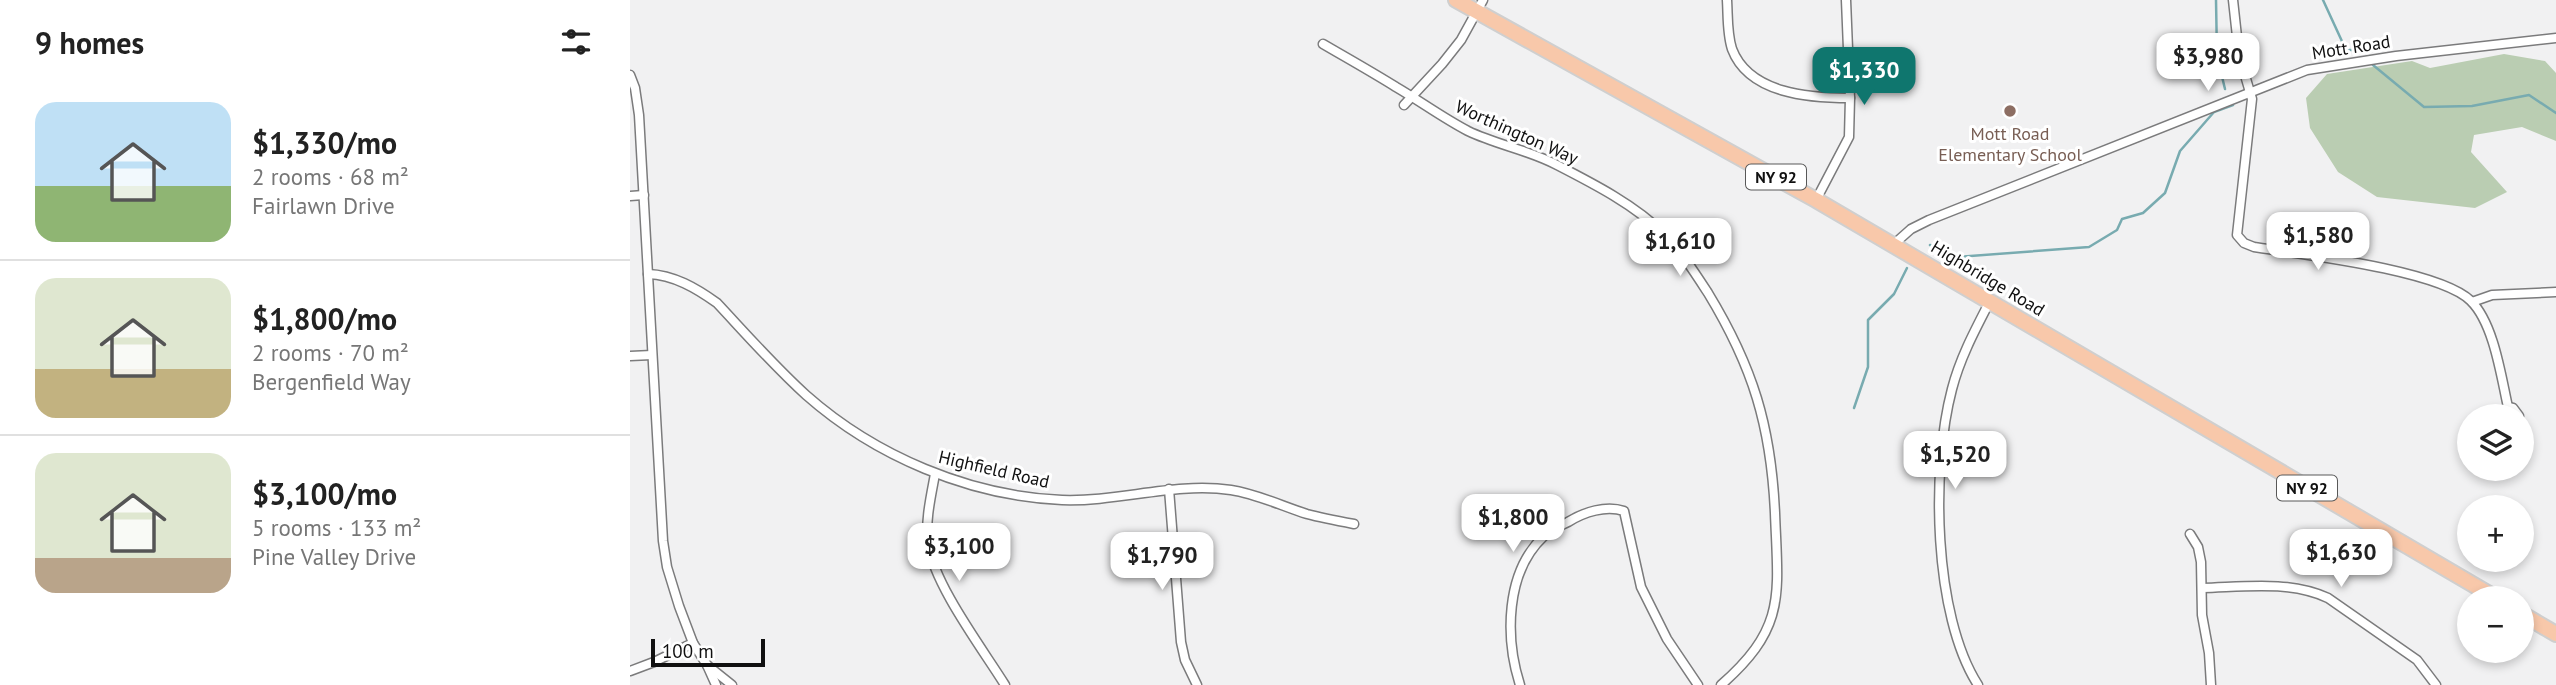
<!DOCTYPE html>
<html lang="en">
<head>
<meta charset="utf-8">
<style>
  body { margin:0; font-family:"PT Sans",sans-serif; background:#f6f6f6; color:#222; height:100vh; display:flex; flex-direction:column; font-size:26px; white-space:nowrap }
  * { box-sizing:border-box; margin:0 }
  p { font-size:23px; color:#767676 }
  .icon { flex:none; width:38px; height:38px; fill:none; stroke:currentColor; stroke-width:2; stroke-linecap:round; stroke-linejoin:round }
  .map { position:relative; flex:1; overflow:hidden }
  .side { display:flex; flex-direction:column; background:#fff; width:630px }
  .side>* { flex:none }
  .buttons { position:absolute; left:1827px; top:404px; display:grid; gap:14px }
  .buttons a { display:grid; place-items:center; width:77px; height:77px; border-radius:50%; background:#fff; box-shadow:0 4px 10px #0003; font-size:35px }
  .scale { position:absolute; left:21px; bottom:18px; width:114px; box-sizing:border-box; padding-left:7px; border:4px solid #101010; border-top:0; font-size:19px; line-height:24px; white-space:nowrap; color:#101010; -webkit-text-stroke:5px #fff; paint-order:stroke }
  .price { position:absolute; translate:-50% -60px; padding:0 16px; border-radius:14px; background:#fff; color:#222; font-size:23px; line-height:46px; filter:drop-shadow(0 2px 4px #0008) }
  .price::after { content:''; position:absolute; left:50%; top:42px; width:21px; height:16px; margin-left:-10px; background:inherit; clip-path:polygon(0 0,100% 0,50% 100%) }
  .price.selected { background:#0f766e; color:#fff }
  ul { padding:0; list-style:none }
  li { display:flex; align-items:center; gap:21px; height:175px; padding:0 35px }
  li+li { border-top:2px solid #e0e0e0 }
  li span { display:grid; place-items:center; flex:none; width:196px; height:140px; border-radius:21px; color:#555 }
  li>.icon { margin-inline-start:auto }
  span .icon { width:84px; height:84px; fill:#fffc; stroke-width:1 }
  li b { font-size:30px }
  h2 { display:flex; justify-content:space-between; align-items:center; height:84px; padding:0 35px; font-size:30px }
  main { display:flex; flex:1; min-height:0 }
  .map>svg:first-child { display:block }
  .green { fill:#bacdb2 }
  .lines { fill:none; stroke-linecap:round; stroke-linejoin:round }
  .stream { stroke:#78abb0; stroke-width:2.5 }
  .minor-casing { stroke:#7b7b7c; stroke-width:11 }
  .trunk-casing { stroke:#cfcfcf; stroke-width:18 }
  .minor { stroke:#fff; stroke-width:8 }
  .trunk { stroke:#f8c8aa; stroke-width:14 }
  .education-dot { fill:#8d6e63; stroke:#fff; stroke-width:2.5 }
  .labels { text-anchor:middle; dominant-baseline:central; stroke-width:6; stroke-linejoin:round; paint-order:stroke }
  .shield { fill:#fff; stroke:#585858; stroke-width:2 }
  .shield-label { font-size:16px; font-weight:bold; fill:#101010 }
  .street-label { font-size:18px; fill:#101010; stroke:#fff }
  .education-label { font-size:18px; fill:#785e54; stroke:#fff }
</style>
</head>
<body>
<main>
<section class="side">
<h2>9 homes<svg class="icon" aria-label="filters" viewBox="0 0 24 24"><path d="M4 7h16M4 17h16"/><circle cx="9" cy="7" r="2"/><circle cx="15" cy="17" r="2"/></svg></h2>
<ul>
<li><span style="background:linear-gradient(#bfe0f5 60%,#8fb573 0)"><svg class="icon" aria-label="home" viewBox="0 0 24 24"><path d="M3 11l9-7 9 7M6 9v11h12V9"/></svg></span><div><b>$1,330/mo</b><p>2 rooms · 68 m²</p><p>Fairlawn Drive</p></div></li>
<li><span style="background:linear-gradient(#dfe7d0 65%,#c2b280 0)"><svg class="icon" aria-label="home" viewBox="0 0 24 24"><path d="M3 11l9-7 9 7M6 9v11h12V9"/></svg></span><div><b>$1,800/mo</b><p>2 rooms · 70 m²</p><p>Bergenfield Way</p></div></li>
<li><span style="background:linear-gradient(#dfe7d0 75%,#b9a48a 0)"><svg class="icon" aria-label="home" viewBox="0 0 24 24"><path d="M3 11l9-7 9 7M6 9v11h12V9"/></svg></span><div><b>$3,100/mo</b><p>5 rooms · 133 m²</p><p>Pine Valley Drive</p></div></li>
</ul>
</section>
<div class="map">
<svg width="1926" height="685" viewBox="0 0 1926 685">
  <rect width="100%" height="100%" fill="#f1f1f2"/>
  <polygon class="green" points="1874,54 1915,61 1926,73 1926,141 1892,127 1844,135 1841,152 1877,192 1845,208 1747,197 1708,172 1680,128 1676,98 1697,74 1782,61 1800,68"/>
  <g class="lines">
    <g class="stream">
      <polyline points="1586,0 1587,56 1595,89"/>
      <polyline points="1693,0 1716,50 1741,50"/>
      <polyline points="1743,65 1794,107 1842,106 1899,95 1926,113"/>
      <polyline points="1300,245 1327,257 1459,247 1487,230 1492,219 1513,213 1535,193 1550,151 1584,112 1603,105"/>
      <polyline points="1224,408 1238,367 1238,320 1264,294 1277,268"/>
    </g>
    <defs>
      <g id="minor">
        <path d="M1097 0C1098 16 1097 34 1102 49 1119 94 1180 98 1220 98"/>
        <path d="M1603 0 1609 55 1622 99 1607 235 1614 243 1624 247C1670 254 1810 270 1841 301 1864 324 1871 376 1878 407"/>
        <path d="M693 44C717 58 742 72 766 87 790 101 813 118 838 131 867 145 899 150 927 165 964 184 1005 205 1034 234 1051 251 1065 273 1078 293 1123 367 1141 426 1145 513 1148 595 1157 627 1091 685"/>
        <polyline points="0,75 5,88 9,115 33,541 37,567 49,606 63,643 77,665 86,685"/>
        <polyline points="774,105 812,64 831,40 853,0"/>
        <polyline points="0,196 14,195"/>
        <polyline points="1186,200 1219,137 1220,98 1216,0"/>
        <polyline points="1263,245 1281,229 1299,220 1677,70 1766,56 1926,38"/>
        <path d="M18 274C44 275 66 288 87 303 116 334 144 366 176 395 245 456 339 496 432 500 489 502 544 482 601 490 627 494 652 506 677 514 692 518 708 521 724 524"/>
        <polyline points="1842,302 1862,295 1926,292"/>
        <polyline points="0,356 22,355"/>
        <polyline points="1871,416 1878,407 1883,408 1889,416"/>
        <path d="M305 474C301 496 295 521 298 543 304 585 352 648 375 685"/>
        <polyline points="539,489 551,642 555,660 567,685"/>
        <polyline points="1560,534 1568,547 1571,562 1572,615 1579,653 1581,685"/>
        <path d="M1572 588C1613 587 1659 580 1698 598L1787 660 1806 685"/>
        <polyline points="77,665 102,685"/>
        <polyline points="0,671 24,662 63,643"/>
        <path d="M890 685C875 638 875 572 914 536 920 530 930 526 938 522 954 512 976 505 994 511L1011 587 1037 639 1068 685"/>
        <path d="M1348 685C1303 615 1301 468 1322 389 1330 358 1345 330 1360 301"/>
      </g>
      <g id="trunk">
        <polyline points="826,0 1186,200 1866,598"/>
        <polyline points="1892,614 1926,634"/>
      </g>
    </defs>
    <use href="#minor" class="minor-casing"/>
    <use href="#trunk" class="trunk-casing"/>
    <use href="#minor" class="minor"/>
    <use href="#trunk" class="trunk"/>
  </g>
  <circle class="education-dot" cx="1380" cy="111" r="7"/>
  <g class="labels">
    <g class="shield">
      <rect x="1116" y="164.5" width="60" height="25" rx="5"/>
      <rect x="1647" y="475.5" width="60" height="25" rx="5"/>
    </g>
    <g class="shield-label">
      <text x="1146" y="177">NY 92</text>
      <text x="1677" y="488">NY 92</text>
    </g>
    <g class="street-label">
      <text transform="translate(1721 47) rotate(-9)">Mott Road</text>
      <text transform="translate(887 132) rotate(24)">Worthington Way</text>
      <text transform="translate(1358 278) rotate(31)">Highbridge Road</text>
      <text transform="translate(364 469) rotate(13)">Highfield Road</text>
    </g>
    <g class="education-label">
      <text x="1380" y="133">Mott Road<tspan x="1380" dy="21">Elementary School</tspan></text>
    </g>
  </g>
</svg>
<div class="buttons">
<a><svg class="icon" aria-label="layers" viewBox="0 0 24 24"><path d="M12 4l9 5-9 5-9-5zM3 14l9 5 9-5"/></svg></a>
<a>+</a>
<a>−</a>
</div>
<div class="scale">100 m</div>
<b class="price" style="left:1578px;top:93px">$3,980</b>
<b class="price selected" style="left:1234px;top:107px">$1,330</b>
<b class="price" style="left:1688px;top:272px">$1,580</b>
<b class="price" style="left:1050px;top:278px">$1,610</b>
<b class="price" style="left:1325px;top:491px">$1,520</b>
<b class="price" style="left:883px;top:554px">$1,800</b>
<b class="price" style="left:329px;top:583px">$3,100</b>
<b class="price" style="left:1711px;top:589px">$1,630</b>
<b class="price" style="left:532px;top:592px">$1,790</b>
</div>
</main>
</body>
</html>
